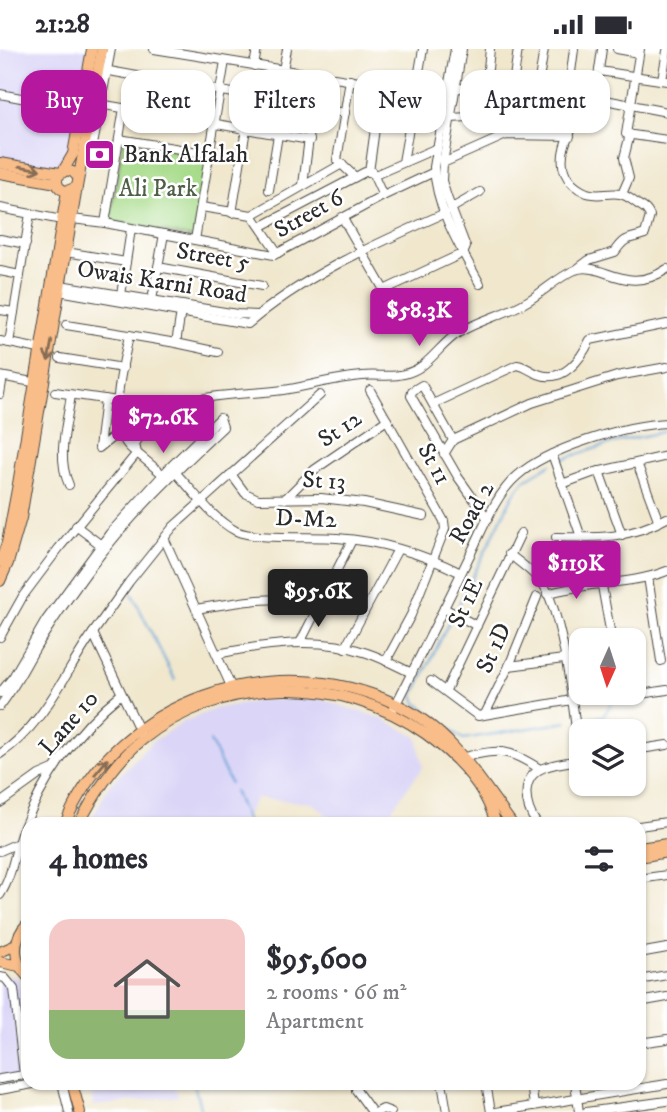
<!DOCTYPE html>
<html lang="en">
<head>
<meta charset="utf-8">
<style>
  body { margin:0; font-family:"IM FELL DW Pica",serif; background:#f2f2f3; color:#2b2b33; height:100vh; display:flex; flex-direction:column; font-size:26px; white-space:nowrap }
  * { box-sizing:border-box; margin:0 }
  p { font-size:23px; color:#7c7c81 }
  .icon { flex:none; width:38px; height:38px; fill:none; stroke:currentColor; stroke-width:2; stroke-linecap:round; stroke-linejoin:round }
  .map { position:relative; flex:1; overflow:hidden }
  .details { position:absolute; left:21px; top:768px; width:625px; height:273px; display:flex; flex-direction:column; background:#fff; border-radius:21px; box-shadow:0 2px 5px #0004 }
  .details>* { flex:none }
  .banner { position:absolute; left:21px; top:21px; width:626px; height:63px; display:flex; gap:14px }
  .needle { width:46px; rotate:183deg }
  .controls { position:absolute; left:569px; top:579px; display:grid; gap:14px }
  .controls a { display:grid; place-items:center; width:77px; height:77px; border-radius:14px; background:#fff; box-shadow:0 2px 5px #0004; font-size:35px }
  .price { position:absolute; translate:-50% -60px; padding:0 16px; border-radius:7px; background:#b5179e; color:#fff; font-size:23px; line-height:46px; filter:drop-shadow(0 2px 4px #0008) }
  .price::after { content:''; position:absolute; left:50%; top:42px; width:21px; height:16px; margin-left:-10px; background:inherit; clip-path:polygon(0 0,100% 0,50% 100%) }
  .price.on { background:#222; color:#fff }
  ul { padding:0; list-style:none }
  li { display:flex; align-items:center; gap:21px; height:175px; padding:0 28px }
  li span { display:grid; place-items:center; flex:none; width:196px; height:140px; border-radius:21px; color:#555 }
  li>.icon { margin-inline-start:auto }
  span .icon { width:84px; height:84px; fill:#fffc; stroke-width:1 }
  li b { font-size:30px }
  h2 { display:flex; justify-content:space-between; align-items:center; height:84px; padding:0 28px; font-size:30px }
  .pill { padding:0 24px; border-radius:21px; background:#fff; box-shadow:0 2px 5px #0004; font-size:24px; line-height:63px }
  .pill.on { background:#b5179e; color:#fff }
  .status { display:flex; justify-content:space-between; align-items:center; height:49px; padding:0 35px; background:#fff; direction:ltr }
  .status svg { height:19px; fill:currentColor }
  .map>svg:first-child { display:block }
  .built { fill:#dbd6f7 }
  .green { fill:#a7db8a; stroke:#69835a; stroke-width:2 }
  .lines { fill:none; stroke-linecap:round; stroke-linejoin:round }
  .stream { stroke:#64a2d6; stroke-width:2 }
  .minor-casing { stroke:#494743; stroke-width:10 }
  .major-casing { stroke:#494743; stroke-width:12 }
  .minor { stroke:#fff; stroke-width:8 }
  .major { stroke:#f8bd89; stroke-width:10 }
  .oneway { stroke:#876d55 }
  .labels { text-anchor:middle; dominant-baseline:central; stroke-width:5; stroke-linejoin:round; paint-order:stroke }
  .poi-label { font-size:24px; fill:#2b2b2b; stroke:#fff; text-anchor:start }
  .park-label { font-size:24px; fill:#506048; stroke:#fff }
  .street-label { font-size:24px; fill:#2b2b2b; stroke:#fff }
</style>
</head>
<body>
<div class="status"><b>21:28</b><svg viewBox="0 0 49 12"><path d="M0 12V9h3v3zM5 12V6h3v6zM10 12V3h3v9zM15 12V0h3v12zM26 1h20v11H26zM47 4h2v5h-2z"/></svg></div>
<div class="map">
<svg width="667" height="1063" viewBox="0 0 667 1063">
  <rect width="100%" height="100%" fill="#fff"/>
  <filter id="ink" filterUnits="userSpaceOnUse"><feTurbulence type="fractalNoise" baseFrequency=".0143" numOctaves="2"/><feDisplacementMap in="SourceGraphic" scale="14" xChannelSelector="R" yChannelSelector="G"/><feConvolveMatrix kernelMatrix="1 2 1 2 8 2 1 2 1" color-interpolation-filters="sRGB"/></filter>
  <filter id="wash" filterUnits="userSpaceOnUse"><feTurbulence type="fractalNoise" baseFrequency=".00686" numOctaves="4" result="noise"/><feDisplacementMap in="SourceGraphic" scale="28" xChannelSelector="R" yChannelSelector="G"/><feGaussianBlur stdDeviation="1.57" result="paint"/><feColorMatrix in="noise" values="0 0 0 0 0 0 0 0 0 0 0 0 0 0 0 0 0 1.4 0 .05"/><feComposite in="paint" operator="in"/></filter>
  <g filter="url(#wash)">
    <rect width="100%" height="100%" fill="#f0e7cd"/>
    <g class="built">
      <polygon points="0,0 89,0 70,98 66,111 56,120 0,110"/>
      <polygon points="320,650 380,669 417,688 423,718 381,775 339,775 312,754 256,749 241,775 89,775 109,737 152,693 183,673 217,659 265,651"/>
      <polygon points="17,927 28,969 28,1029 0,1034 0,929"/>
      <polygon points="88,1034 171,1034 179,1047 94,1057"/>
    </g>
    <polygon class="green" points="123,92 209,107 194,189 110,172"/>
    <g class="lines">
      <g class="stream">
        <polyline points="563,410 612,394 667,382"/>
        <polyline points="132,545 175,631"/>
        <polyline points="459,555 513,446 525,431 551,415"/>
        <polyline points="450,571 414,646 417,654 463,690 567,673"/>
        <polyline points="580,671 603,667 616,648"/>
        <polyline points="210,692 230,734"/>
        <polyline points="234,742 248,775"/>
        <polyline points="194,1034 201,1063"/>
      </g>
    </g>
  </g>
  <g filter="url(#ink)">
    <g class="lines">
      <defs>
        <g id="minor">
          <polyline points="154,0 415,42"/>
          <path d="M455 0 434 118C436 160 460 198 480 235"/>
          <polyline points="462,0 443,114 442,132 447,148 466,198 463,205"/>
          <polyline points="602,0 595,49 667,63"/>
          <polyline points="617,0 639,4"/>
          <polyline points="640,0 626,85 667,91"/>
          <polyline points="254,17 257,0"/>
          <polyline points="98,20 345,64"/>
          <polyline points="283,21 287,0"/>
          <polyline points="599,22 667,32"/>
          <polyline points="350,31 337,111 355,128"/>
          <polyline points="570,31 574,0"/>
          <polyline points="662,31 667,2"/>
          <polyline points="513,36 518,0"/>
          <path d="M452 39C481 40 511 38 539 31L544 0"/>
          <polyline points="486,39 490,0"/>
          <polyline points="0,45 73,59"/>
          <polyline points="93,54 310,91"/>
          <polyline points="182,69 186,34"/>
          <polyline points="451,69 535,64"/>
          <polyline points="119,90 210,105"/>
          <polyline points="84,101 90,100 93,96 111,0"/>
          <polyline points="403,113 423,0"/>
          <polyline points="443,114 506,86 570,87"/>
          <polyline points="369,123 381,36"/>
          <polyline points="372,123 383,147"/>
          <polyline points="375,126 437,99"/>
          <polyline points="303,136 313,58"/>
          <polyline points="269,141 278,86"/>
          <polyline points="622,145 629,129 624,109 630,85"/>
          <polyline points="201,158 252,166 278,204"/>
          <polyline points="0,159 62,171"/>
          <polyline points="452,159 480,143"/>
          <polyline points="232,164 246,80"/>
          <polyline points="252,166 342,115"/>
          <polyline points="342,168 384,241 457,207"/>
          <polyline points="72,170 105,174 274,206 383,147 434,123"/>
          <polyline points="105,174 124,59"/>
          <polyline points="262,177 365,123 369,123"/>
          <polyline points="0,190 26,195"/>
          <polyline points="195,191 225,12"/>
          <polyline points="66,203 126,213"/>
          <polyline points="158,218 262,237"/>
          <path d="M577 220 589 211 615 203C626 187 628 191 645 185L650 167C647 161 645 159 639 156 633 152 627 146 620 145 608 143 599 148 587 144 540 124 571 73 595 49"/>
          <polyline points="0,222 20,226"/>
          <polyline points="60,236 237,265 258,266"/>
          <path d="M59 242 248 275C306 225 376 195 445 164"/>
          <polyline points="121,246 131,180"/>
          <polyline points="152,251 164,185"/>
          <polyline points="0,261 14,263"/>
          <polyline points="66,276 129,286"/>
          <polyline points="0,292 39,300"/>
          <polyline points="9,294 30,165"/>
          <polyline points="176,294 218,303"/>
          <polyline points="60,309 123,319"/>
          <polyline points="0,327 38,334"/>
          <polyline points="370,341 444,472 445,480 411,566 386,612"/>
          <polyline points="55,343 118,352"/>
          <polyline points="0,345 2,333"/>
          <polyline points="105,350 99,399 119,383"/>
          <path d="M433 355 517 316C525 317 530 322 538 325 563 335 581 310 590 291L667 275"/>
          <polyline points="453,391 422,336 412,342 411,347 458,428 488,470"/>
          <polyline points="444,405 453,391 532,354 617,327 667,318"/>
          <polyline points="552,405 581,488"/>
          <polyline points="637,414 659,473"/>
          <path d="M174 422C193 441 211 469 236 482 255 491 312 487 337 489 380 492 423 505 461 524"/>
          <polyline points="599,422 622,486"/>
          <polyline points="231,425 245,444 258,450 321,449 364,454 424,467"/>
          <path d="M166 428 137 404 135 395C167 340 229 348 283 341 309 337 335 329 362 327 376 325 390 329 404 325 428 320 438 297 458 284 479 271 504 266 526 253 542 244 558 228 575 221 602 211 625 248 667 220"/>
          <polyline points="562,435 592,424 667,407"/>
          <path d="M69 436C56 407 67 376 71 346"/>
          <polyline points="285,450 314,421 387,371"/>
          <polyline points="76,477 101,496"/>
          <path d="M556 488C599 489 628 490 667 469"/>
          <polyline points="164,489 234,644"/>
          <path d="M509 505C520 514 538 526 545 538 563 574 572 647 577 688"/>
          <polyline points="648,528 661,612"/>
          <polyline points="602,537 612,592"/>
          <path d="M547 545C587 532 628 537 667 522"/>
          <polyline points="444,559 477,577"/>
          <path d="M196 560C244 552 272 546 321 554"/>
          <polyline points="93,584 129,533 173,478 320,346"/>
          <path d="M0 588 23 547 59 499 137 404C102 383 123 320 129 286L176 294 182 256"/>
          <polyline points="300,594 352,491"/>
          <polyline points="345,599 398,500"/>
          <path d="M217 605C266 595 318 587 367 604 382 609 397 617 412 624"/>
          <polyline points="509,617 564,610"/>
          <polyline points="431,632 478,667 572,651"/>
          <polyline points="446,641 521,484"/>
          <path d="M0 644 13 628 46 571 110 484 170 418 220 369 223 378C175 423 127 469 88 522 69 548 50 575 34 602 23 621 14 639 0 657"/>
          <polyline points="623,644 627,647 667,641"/>
          <path d="M394 659C419 609 444 560 468 510 482 483 494 447 517 427 548 399 626 376 667 374"/>
          <polyline points="485,665 509,617 537,548"/>
          <polyline points="634,701 667,696"/>
          <path d="M0 705C44 676 64 625 93 584L142 687"/>
          <path d="M459 709C499 701 504 697 540 720"/>
          <polyline points="0,754 39,726 53,720"/>
          <path d="M537 775C525 758 519 729 543 719 555 714 568 713 581 711"/>
          <polyline points="639,777 667,773"/>
          <polyline points="0,802 18,794"/>
          <polyline points="639,830 667,826"/>
          <path d="M0 846C12 828 14 805 21 785 42 731 76 681 121 645"/>
          <polyline points="639,904 667,899"/>
          <polyline points="0,928 5,929 14,940 24,1026 0,1030"/>
          <polyline points="639,931 667,926"/>
          <polyline points="639,953 667,948"/>
          <polyline points="639,994 667,990"/>
          <polyline points="62,1034 69,1063"/>
          <polyline points="359,1034 356,1041 372,1063"/>
          <polyline points="442,1034 447,1063"/>
          <polyline points="486,1034 491,1063"/>
          <polyline points="531,1034 534,1057"/>
          <polyline points="575,1034 579,1063"/>
          <polyline points="0,1041 38,1034"/>
          <polyline points="377,1063 383,1060 391,1063"/>
          <polyline points="496,1063 667,1035"/>
          <polyline points="586,1063 667,1052"/>
        </g>
        <g id="major">
          <polyline points="0,114 60,124"/>
          <polyline points="63,122 73,105 92,0"/>
          <polyline points="0,124 57,134"/>
          <path d="M78 128 73 123 66 121 58 127C55 135 59 141 67 142L77 138 102 0"/>
          <polyline points="0,513 7,494 18,435 67,142"/>
          <polyline points="0,532 8,514 21,469 77,138"/>
          <path d="M65 775C117 649 275 598 396 655 451 681 478 728 512 775"/>
          <path d="M79 775C95 744 115 713 142 691 223 626 342 625 426 685 456 707 486 738 496 775"/>
          <polyline points="639,799 667,795"/>
          <polyline points="639,808 667,803"/>
          <path d="M28 874C12 890 12 912 28 928"/>
          <polyline points="0,903 16,896"/>
          <polyline points="0,913 19,917"/>
          <polyline points="72,1034 80,1063"/>
        </g>
      </defs>
      <use href="#minor" class="minor-casing"/>
      <use href="#major" class="major-casing"/>
      <use href="#minor" class="minor"/>
      <use href="#major" class="major"/>
    </g>
    <defs><path id="oneway-shaft" d="M-6 0H5M1.5-3L5.5 0L1.5 3" fill="none" stroke-width="1.6" stroke-linecap="round" stroke-linejoin="round" transform="scale(1.75)"/></defs>
    <g class="oneway">
      <use href="#oneway-shaft" transform="translate(30 119) rotate(10)"/>
      <use href="#oneway-shaft" transform="translate(50 302) rotate(100)"/>
      <use href="#oneway-shaft" transform="translate(101 718) rotate(-50)"/>
    </g>
  </g>
  <defs>
    <symbol id="bank-square" viewBox="-11 -11 22 22"><rect x="-9" y="-9" width="18" height="18" rx="4" fill="#b5179e" stroke="#fff"/><path d="M-6-4H6V4H-6ZM0-2.3a2.3 2.3 0 1 0 0 4.6a2.3 2.3 0 1 0 0-4.6Z" fill="#fff"/></symbol>
  </defs>
  <g fill-rule="evenodd">
    <use href="#bank-square" x="82" y="88" width="35" height="35"/>
  </g>
  <g class="labels">
    <g class="poi-label">
      <text x="123" y="106">Bank Alfalah</text>
    </g>
    <g class="park-label">
      <text x="158" y="140">Ali Park</text>
    </g>
    <g class="street-label">
      <text transform="translate(309 165) rotate(-29)">Street 6</text>
      <text transform="translate(213 208) rotate(10)">Street 5</text>
      <text transform="translate(162 233) rotate(9)">Owais Karni Road</text>
      <text transform="translate(340 380) rotate(-34)">St 12</text>
      <text transform="translate(434 415) rotate(61)">St 11</text>
      <text transform="translate(324 432) rotate(3)">St 13</text>
      <text transform="translate(472 464) rotate(-61)">Road 2</text>
      <text transform="translate(306 470) rotate(2)">D-M2</text>
      <text transform="translate(466 554) rotate(-65)">St 1E</text>
      <text transform="translate(494 599) rotate(-66)">St 1D</text>
      <text transform="translate(69 674) rotate(-49)">Lane 10</text>
    </g>
  </g>
</svg>
<div class="controls">
<a><svg class="needle" viewBox="-14 -14 28 28"><path d="M0-13l5 13h-10z" fill="#e53935"/><path d="M0 13l5-13h-10z" fill="#7c7c81"/></svg></a>
<a><svg class="icon" aria-label="layers" viewBox="0 0 24 24"><path d="M12 4l9 5-9 5-9-5zM3 14l9 5 9-5"/></svg></a>
</div>
<b class="price" style="left:419px;top:299px">$58.3K</b>
<b class="price" style="left:163px;top:406px">$72.6K</b>
<b class="price" style="left:576px;top:552px">$119K</b>
<b class="price on" style="left:318px;top:580px">$95.6K</b>
<div class="banner">
<a class="pill on">Buy</a>
<a class="pill">Rent</a>
<a class="pill">Filters</a>
<a class="pill">New</a>
<a class="pill">Apartment</a>
</div>
<section class="details">
<h2>4 homes<svg class="icon" aria-label="filters" viewBox="0 0 24 24"><path d="M4 7h16M4 17h16"/><circle cx="9" cy="7" r="2"/><circle cx="15" cy="17" r="2"/></svg></h2>
<ul>
<li><span style="background:linear-gradient(#f6c9c9 65%,#8fb573 0)"><svg class="icon" aria-label="home" viewBox="0 0 24 24"><path d="M3 11l9-7 9 7M6 9v11h12V9"/></svg></span><div><b>$95,600</b><p>2 rooms · 66 m²</p><p>Apartment</p></div></li>
</ul>
</section>
</div>
</body>
</html>
